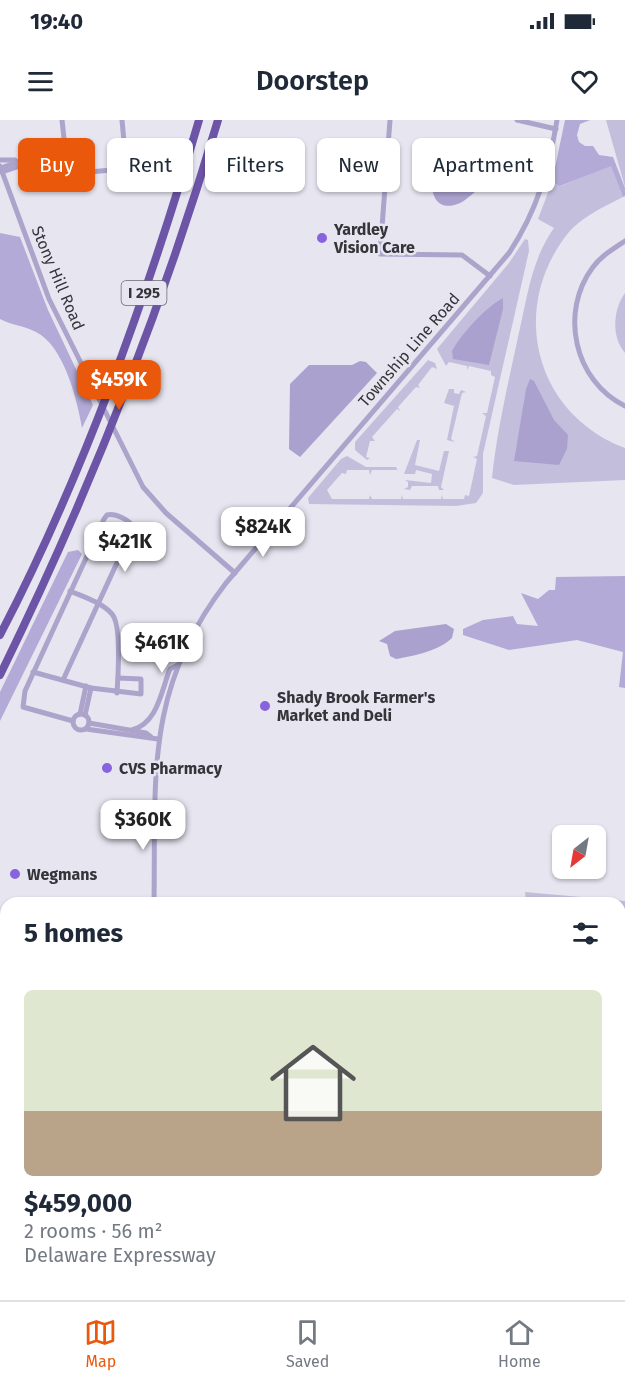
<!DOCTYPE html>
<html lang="en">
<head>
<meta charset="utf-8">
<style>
  body { margin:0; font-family:"Fira Sans",sans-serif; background:#f6f6f7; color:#1f2937; height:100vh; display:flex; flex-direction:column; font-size:22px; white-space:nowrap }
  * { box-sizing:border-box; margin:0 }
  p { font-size:20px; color:#747a83 }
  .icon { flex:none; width:33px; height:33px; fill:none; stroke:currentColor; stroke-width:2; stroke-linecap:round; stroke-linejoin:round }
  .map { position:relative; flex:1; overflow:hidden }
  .details { position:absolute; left:0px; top:777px; width:626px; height:404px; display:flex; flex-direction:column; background:#fff; border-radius:18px 18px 0 0; box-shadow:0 2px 4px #0004 }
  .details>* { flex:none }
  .top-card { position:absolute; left:18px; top:18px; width:590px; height:54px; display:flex; gap:12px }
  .needle { width:39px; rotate:211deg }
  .buttons { position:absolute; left:552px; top:705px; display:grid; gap:12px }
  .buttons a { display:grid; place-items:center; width:54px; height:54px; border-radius:9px; background:#fff; box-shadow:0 2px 4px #0004; font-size:30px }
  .price { position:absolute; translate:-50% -51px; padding:0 14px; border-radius:12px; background:#fff; color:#222; font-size:20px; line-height:39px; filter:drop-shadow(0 2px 3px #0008) }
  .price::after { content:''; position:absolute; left:50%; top:36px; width:18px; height:14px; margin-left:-9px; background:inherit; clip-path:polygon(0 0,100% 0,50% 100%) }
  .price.selected { background:#ea580c; color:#fff }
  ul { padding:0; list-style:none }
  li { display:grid; align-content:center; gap:12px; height:318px; padding:0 24px }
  li span { display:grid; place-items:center; height:186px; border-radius:9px; color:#555 }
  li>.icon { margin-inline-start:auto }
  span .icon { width:108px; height:108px; fill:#fffc; stroke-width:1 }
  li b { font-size:26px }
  h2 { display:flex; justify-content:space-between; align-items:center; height:72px; padding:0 24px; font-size:26px }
  .chip { padding:0 21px; border-radius:9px; background:#fff; box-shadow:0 2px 4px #0004; font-size:21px; line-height:54px }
  .chip.selected { background:#ea580c; color:#fff }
  .status { display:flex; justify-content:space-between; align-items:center; height:42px; padding:0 30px; background:#fff; direction:ltr }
  .status svg { height:16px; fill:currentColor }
  header { display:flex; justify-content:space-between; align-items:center; height:78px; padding:0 24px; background:#fff; font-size:27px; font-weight:600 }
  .tabs { display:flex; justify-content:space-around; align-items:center; height:84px; border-top:2px solid #e0e1e3; background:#fff; font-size:16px; color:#747a83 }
  .tabs a { display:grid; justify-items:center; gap:3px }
  .tabs .selected { color:#ea580c }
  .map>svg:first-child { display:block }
  .green { fill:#c4bedd }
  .forest { fill:#b3aad7 }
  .water { fill:#aaa1ce }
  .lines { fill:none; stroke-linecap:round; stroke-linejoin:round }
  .minor { stroke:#aca4cb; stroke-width:5 }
  .highway { stroke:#6c55a6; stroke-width:8 }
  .poi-dot { fill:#8863de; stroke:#e7e5f0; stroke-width:2 }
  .labels { text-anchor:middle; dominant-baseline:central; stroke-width:5; stroke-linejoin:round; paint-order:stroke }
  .shield { fill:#e7e5f0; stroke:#6a6970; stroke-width:1.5 }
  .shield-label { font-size:15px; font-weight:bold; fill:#353439 }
  .poi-label { font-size:16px; font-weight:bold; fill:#353439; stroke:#e7e5f0; text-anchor:start }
  .street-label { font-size:16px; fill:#353439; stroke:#e7e5f0 }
</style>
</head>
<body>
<div class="status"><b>19:40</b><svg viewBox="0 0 49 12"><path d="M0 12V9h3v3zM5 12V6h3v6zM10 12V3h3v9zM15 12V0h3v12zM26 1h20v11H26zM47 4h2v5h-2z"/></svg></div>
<header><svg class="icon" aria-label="menu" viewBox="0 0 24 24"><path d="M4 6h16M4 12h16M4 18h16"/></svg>Doorstep<svg class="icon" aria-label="heart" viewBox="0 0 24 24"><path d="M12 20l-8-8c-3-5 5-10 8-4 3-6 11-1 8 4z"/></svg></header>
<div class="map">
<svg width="625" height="1180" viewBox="0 0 625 1180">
  <rect width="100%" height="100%" fill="#e7e5f0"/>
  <g class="green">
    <polygon points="606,0 625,0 625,67"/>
    <path d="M611 45 623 77C605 86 582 97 569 112 508 187 534 294 625 328V360L514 365 492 358C497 310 508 264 518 217 527 179 531 140 554 108L538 99 552 62 561 66Z"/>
    <polygon points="525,119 528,120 529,131 483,334 483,373 476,383 456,386 309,384 308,378 341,339 347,336 366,347 396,347 399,354 397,350 372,350 370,355 369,350 347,350 346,354 342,353 327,370 332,379 369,379 370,375 372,379 401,379 402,375 403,379 441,379 442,375 443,379 464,379 465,375 469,376 477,339 473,337 477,336 486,296 482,293 487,293 495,257 491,255 491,251 469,246 467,250 467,246 449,242 446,246 437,229 509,143"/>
    <path d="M625 173V233C611 217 613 189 625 173Z"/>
    <polygon points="428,240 435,243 437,249 432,247 418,265 420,268 416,267 398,287 400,291 397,289 372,317 375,321 370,321 366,337 370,338 367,340 355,330 355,322"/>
    <polygon points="449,269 454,269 454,273 459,274 461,270 466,272 462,273 451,319 455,322 447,320 454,286 444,283"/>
    <polygon points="417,320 420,320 415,345 439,351 444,331 449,331 441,367 444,370 439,370 438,366 412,366 410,370 404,369 408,367 408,362 405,360 431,363 432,354 416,350 415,354 404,354"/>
    <polygon points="525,772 625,781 625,803 620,802 620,783 526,783"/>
    <polygon points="620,993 625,1003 625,1091 621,1099 625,1107 625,1128 620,1128"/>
    <polygon points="625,1147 625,1180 514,1180 509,1175 620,1174 620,1148"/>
  </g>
  <g class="forest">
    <polygon points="565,0 590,0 580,4 577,15 579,22 585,26 593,26 599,35 613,37 625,68 625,76 623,77 611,46 560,66 552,62"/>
    <path d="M0 113 20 117 48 190 93 285 82 308C77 279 64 226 36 212 25 206 11 205 0 199Z"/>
    <polygon points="78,430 82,434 0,601 0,572 68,432"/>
    <polygon points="625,456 625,568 619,567 623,532 577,520 509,530 463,515 463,509 483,500 513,496 517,504 538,506 521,473 538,479 549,470 555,470 556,457"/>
  </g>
  <g class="water">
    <path d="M455 33C480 32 501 40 514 62L510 68 487 72 480 69C472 73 468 79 460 83 432 95 428 66 434 45L446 43 447 36Z"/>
    <path d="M503 178V189L489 245 453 239 452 231C461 214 486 187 503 178Z"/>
    <polygon points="360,241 366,242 377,253 300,337 289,329 290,264 309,245 352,245"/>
    <polygon points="530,259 534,261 554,300 568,315 567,329 559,345 514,341 526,269"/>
    <path d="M446 504 454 509 452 518C439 531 413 536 396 539L390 536 387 524 379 521 395 511Z"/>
  </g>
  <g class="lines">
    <g class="minor">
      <polyline points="62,0 68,55"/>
      <polyline points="390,0 380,134 462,135 490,156"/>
      <polyline points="517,0 556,9"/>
      <polyline points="0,40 15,40"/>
      <polyline points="0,46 49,179 143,367 166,393 235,453"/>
      <polyline points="1,48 25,39"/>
      <polyline points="2,52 26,44 44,56 123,49 126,43 122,0"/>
      <path d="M625 121C613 129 601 136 593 147 559 192 574 261 625 286"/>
      <path d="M70 471C84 477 101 482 112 494 122 505 118 557 117 573"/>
      <polyline points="33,552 91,568 141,574 141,559 118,558"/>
      <path d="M63 560 133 408C131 400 115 393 107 395L104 399 25 571 23 587 73 601"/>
      <circle cx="81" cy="602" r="8"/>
      <polyline points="80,594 86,566"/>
      <polyline points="85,595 91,568"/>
      <polyline points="89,603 146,613 151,617"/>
      <polyline points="86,609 158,619"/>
      <path d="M132 610C158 603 161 571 170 549L178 545"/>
      <path d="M154 783C156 658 144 569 226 463L509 133C537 91 549 49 557 0"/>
      <polyline points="620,955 625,951"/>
    </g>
    <g class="highway">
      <path d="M0 515C84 354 148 174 199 0"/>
      <path d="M0 555C88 376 161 192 218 0"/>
      <polyline points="0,933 6,942"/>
      <polyline points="0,968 6,969"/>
      <polyline points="0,976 6,977"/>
      <polyline points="466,1174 479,1180"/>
      <polyline points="490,1174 503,1180"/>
    </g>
  </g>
  <g class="poi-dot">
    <circle cx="322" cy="118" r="6"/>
    <circle cx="265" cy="586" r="6"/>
    <circle cx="107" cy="648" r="6"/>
    <circle cx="15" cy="754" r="6"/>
  </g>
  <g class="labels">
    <rect class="shield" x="121.5" y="161" width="45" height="24" rx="4.5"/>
    <g class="shield-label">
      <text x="144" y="173">I 295</text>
    </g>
    <g class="poi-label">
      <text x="334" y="109">Yardley<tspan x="334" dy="18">Vision Care</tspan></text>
      <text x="277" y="577">Shady Brook Farmer's<tspan x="277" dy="18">Market and Deli</tspan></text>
      <text x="119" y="648">CVS Pharmacy</text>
      <text x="27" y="754">Wegmans</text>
    </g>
    <g class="street-label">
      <text transform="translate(58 158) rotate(67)">Stony Hill Road</text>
      <text transform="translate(409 230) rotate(-49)">Township Line Road</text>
    </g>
  </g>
</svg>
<div class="buttons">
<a><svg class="needle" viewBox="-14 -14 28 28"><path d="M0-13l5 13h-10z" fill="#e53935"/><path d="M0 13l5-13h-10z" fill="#747a83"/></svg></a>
</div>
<b class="price selected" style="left:119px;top:291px">$459K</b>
<b class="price" style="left:263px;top:438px">$824K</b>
<b class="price" style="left:125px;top:453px">$421K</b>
<b class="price" style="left:162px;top:554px">$461K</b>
<b class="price" style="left:143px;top:731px">$360K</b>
<div class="top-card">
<a class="chip selected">Buy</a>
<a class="chip">Rent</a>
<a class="chip">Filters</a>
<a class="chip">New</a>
<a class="chip">Apartment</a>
</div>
<section class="details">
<h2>5 homes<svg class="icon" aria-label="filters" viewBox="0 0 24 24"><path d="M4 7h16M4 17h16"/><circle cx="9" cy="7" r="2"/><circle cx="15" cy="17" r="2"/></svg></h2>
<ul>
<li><span style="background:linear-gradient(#dfe7d0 65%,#b9a48a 0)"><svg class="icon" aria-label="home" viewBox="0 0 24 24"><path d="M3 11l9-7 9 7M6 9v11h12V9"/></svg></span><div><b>$459,000</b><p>2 rooms · 56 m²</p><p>Delaware Expressway</p></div></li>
</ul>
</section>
</div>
<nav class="tabs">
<a class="selected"><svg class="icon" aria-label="map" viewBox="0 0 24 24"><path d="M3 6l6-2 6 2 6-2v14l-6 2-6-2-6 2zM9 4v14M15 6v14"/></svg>Map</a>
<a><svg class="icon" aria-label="saved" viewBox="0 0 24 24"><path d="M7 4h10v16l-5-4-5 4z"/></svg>Saved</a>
<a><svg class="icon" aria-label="home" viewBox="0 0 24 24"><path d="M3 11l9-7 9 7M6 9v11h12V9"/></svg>Home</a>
</nav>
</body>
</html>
